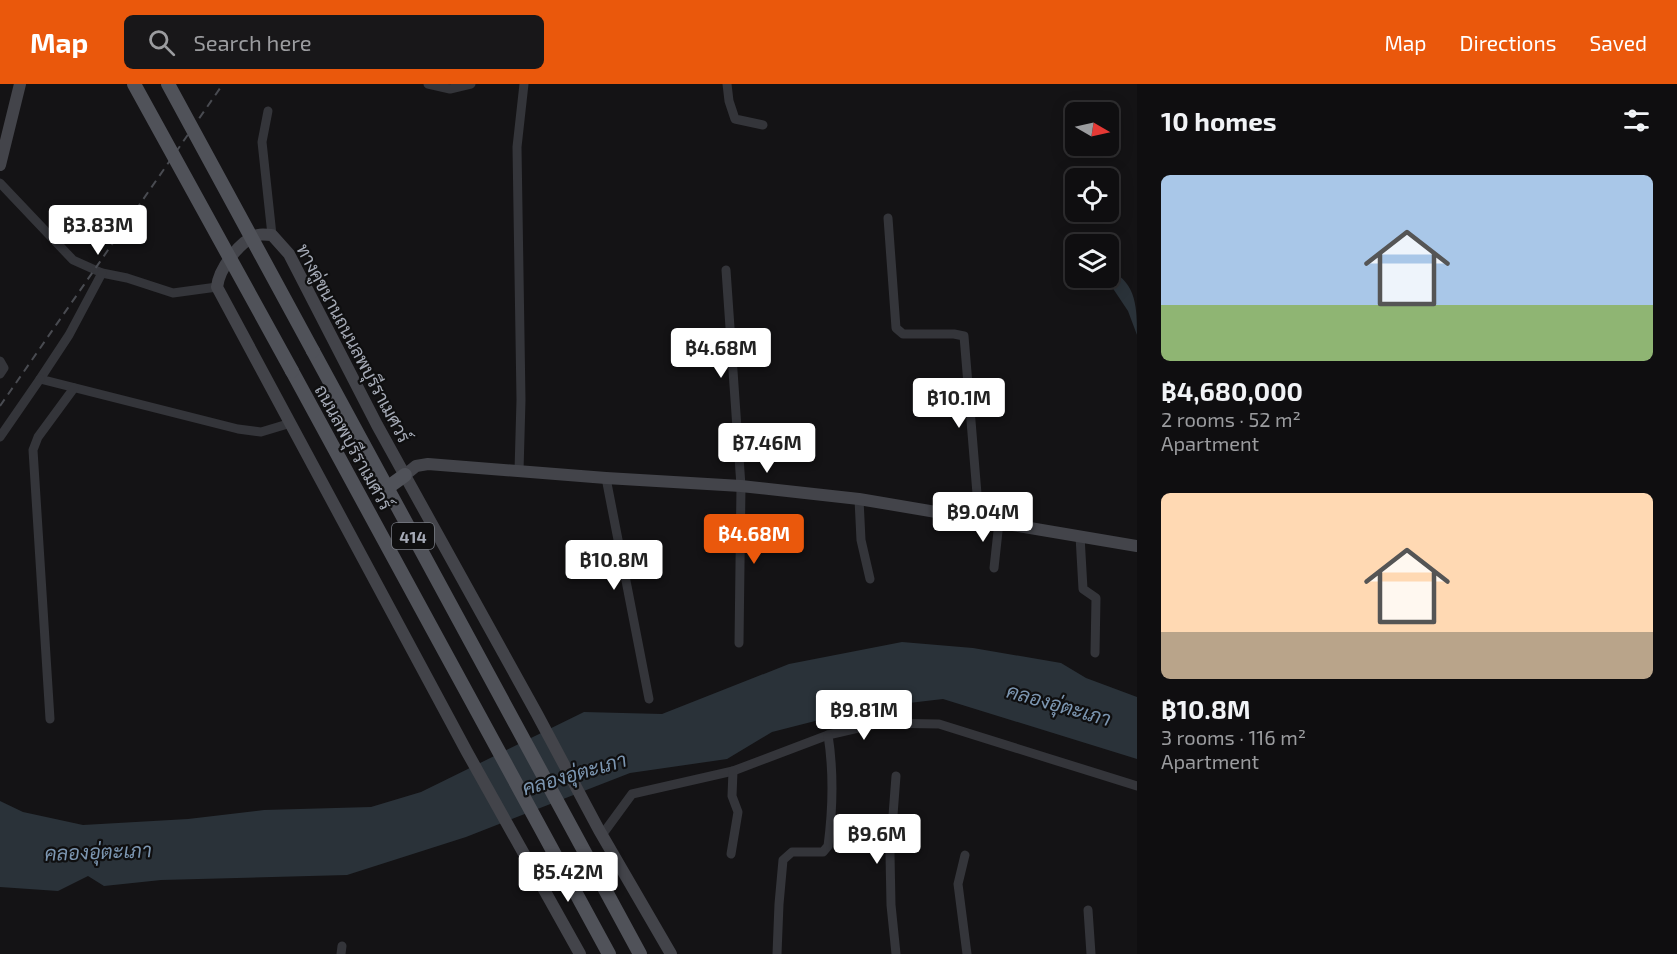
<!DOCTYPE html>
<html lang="en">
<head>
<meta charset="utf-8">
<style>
  body { margin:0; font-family:"Exo 2",Sarabun,sans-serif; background:#181719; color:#f1f3f6; height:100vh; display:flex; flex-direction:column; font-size:22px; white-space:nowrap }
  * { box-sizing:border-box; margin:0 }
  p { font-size:20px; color:#9b9c9f }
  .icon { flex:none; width:33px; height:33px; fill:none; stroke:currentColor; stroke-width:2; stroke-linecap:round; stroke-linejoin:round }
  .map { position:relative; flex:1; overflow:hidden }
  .drawer { display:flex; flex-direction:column; background:#0f0e10; width:540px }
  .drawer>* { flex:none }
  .needle { width:39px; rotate:99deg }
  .tools { position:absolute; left:1065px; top:18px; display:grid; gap:12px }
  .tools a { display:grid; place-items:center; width:54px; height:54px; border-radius:9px; background:#0f0e10; box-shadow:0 3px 15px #0003,0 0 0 2px #2f2e30; font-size:30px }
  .price { position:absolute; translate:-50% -51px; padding:0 14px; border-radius:6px; background:#fff; color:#222; font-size:20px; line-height:39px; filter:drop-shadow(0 2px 3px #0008) }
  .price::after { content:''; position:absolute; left:50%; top:36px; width:18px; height:14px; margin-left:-9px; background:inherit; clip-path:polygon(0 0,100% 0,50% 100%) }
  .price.selected { background:#ea580c; color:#fff }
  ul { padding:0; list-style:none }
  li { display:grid; align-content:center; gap:12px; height:318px; padding:0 24px }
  li span { display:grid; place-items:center; height:186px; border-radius:9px; color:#555 }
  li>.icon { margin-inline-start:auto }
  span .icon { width:108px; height:108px; fill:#fffc; stroke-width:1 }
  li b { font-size:26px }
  h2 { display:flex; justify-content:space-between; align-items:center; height:72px; padding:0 24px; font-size:26px }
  header { display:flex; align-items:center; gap:36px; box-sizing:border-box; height:84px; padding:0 30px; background:#ea580c; color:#fff }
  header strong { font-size:28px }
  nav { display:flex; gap:33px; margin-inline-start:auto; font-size:21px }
  .search { width:420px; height:54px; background:#181719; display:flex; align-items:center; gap:15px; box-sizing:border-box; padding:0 21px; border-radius:9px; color:#9b9c9f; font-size:22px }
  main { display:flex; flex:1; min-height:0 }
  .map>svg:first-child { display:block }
  .water { fill:#2a3239 }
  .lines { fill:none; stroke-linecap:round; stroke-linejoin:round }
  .street { stroke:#34353a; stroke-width:9 }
  .secondary { stroke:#43444a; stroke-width:12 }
  .primary { stroke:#505259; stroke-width:14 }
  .rail { stroke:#494b51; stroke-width:2; stroke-dasharray:8 6; stroke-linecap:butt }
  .primary-bridge { stroke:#505259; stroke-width:14 }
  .labels { text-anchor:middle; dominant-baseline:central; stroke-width:4.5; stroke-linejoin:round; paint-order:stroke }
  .shield { fill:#0f0f10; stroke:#787c84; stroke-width:1.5 }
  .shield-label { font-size:16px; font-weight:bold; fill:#a5aab6 }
  .street-label { font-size:18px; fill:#a5aab6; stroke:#0f0f10 }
  .water-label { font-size:20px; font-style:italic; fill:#7c96b1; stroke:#0f0f10 }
</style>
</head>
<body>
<header>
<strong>Map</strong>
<div class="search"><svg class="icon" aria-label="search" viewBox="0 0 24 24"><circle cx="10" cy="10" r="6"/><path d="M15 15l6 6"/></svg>Search here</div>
<nav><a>Map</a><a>Directions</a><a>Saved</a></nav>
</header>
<main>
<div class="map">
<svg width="1137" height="870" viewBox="0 0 1137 870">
  <rect width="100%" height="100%" fill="#141315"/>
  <g class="water">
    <path d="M1110 187C1137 198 1137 226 1137 251L1128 227 1110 200Z"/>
    <polygon points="902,558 973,564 1061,579 1086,594 1137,613 1137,675 943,615 866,624 772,648 727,675 630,689 466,753 347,791 161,796 104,802 88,792 58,807 0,803 0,717 23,728 83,741 188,735 264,726 371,723 421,708 584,628 662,630 789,580"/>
  </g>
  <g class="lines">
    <g class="street">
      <polyline points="428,0 450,5 471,0"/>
      <polyline points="727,0 729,17 735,35 763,41"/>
      <polyline points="268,27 262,58 272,151"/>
      <polyline points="0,99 73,176 102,189 127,194 173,209 217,203"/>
      <polyline points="888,134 896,244 903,250 954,250 964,252 979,434"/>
      <polyline points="726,186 741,402 739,559"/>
      <polyline points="102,189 69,251 40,295 238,345 261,348 291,339"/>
      <polyline points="0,277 4,284 0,290"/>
      <polyline points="0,353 40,295"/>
      <polyline points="519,387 521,316 517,63 524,0"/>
      <polyline points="606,394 649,615"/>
      <polyline points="859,415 861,456 870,495"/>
      <polyline points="1080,452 1083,505 1096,514 1095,569"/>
      <polyline points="994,484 999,438"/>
      <polyline points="50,635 33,366 38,353 74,304"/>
      <polyline points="602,751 632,710 733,687 828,651 880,639 939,640 1137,702"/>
      <polyline points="731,770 738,728 732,712 733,687"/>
      <polyline points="965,771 958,800 967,870"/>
      <polyline points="1088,826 1091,870"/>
      <polyline points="341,870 342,862"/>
      <path d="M777 870 779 820 783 776 792 768H823L828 762C833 724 834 689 828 651"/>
      <polyline points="896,870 891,821 890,770 896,692"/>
    </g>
    <g class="secondary">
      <polyline points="0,81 20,0"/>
      <polyline points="405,391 416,382 428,380 606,394 741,402 859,415 1137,462"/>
      <path d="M580 870 467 668 217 203C219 185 239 157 258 151 262 150 268 151 272 151L289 170 377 341 537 630 599 746 671 870"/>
    </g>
    <g class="primary">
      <polyline points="313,267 640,870"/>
      <polyline points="292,287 609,870"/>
      <polyline points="387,404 405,391"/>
    </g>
    <polyline class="rail" points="0,322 223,0"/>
    <g class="primary-bridge">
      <polyline points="134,0 292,287"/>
      <polyline points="168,0 313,267"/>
    </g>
  </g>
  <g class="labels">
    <rect class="shield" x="392" y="439" width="42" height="26" rx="4.5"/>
    <g class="shield-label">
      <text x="413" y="452">414</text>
    </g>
    <g class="street-label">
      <text transform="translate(354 259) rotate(62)">ทางคู่ขนานถนนลพบุรีราเมศวร์</text>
      <text transform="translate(354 363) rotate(61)">ถนนลพบุรีราเมศวร์</text>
    </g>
    <g class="water-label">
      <text transform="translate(1059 620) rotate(16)">คลองอุ่ตะเภา</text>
      <text transform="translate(574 689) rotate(-16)">คลองอุ่ตะเภา</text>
      <text transform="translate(98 767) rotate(-2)">คลองอุ่ตะเภา</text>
    </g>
  </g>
</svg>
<div class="tools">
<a><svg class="needle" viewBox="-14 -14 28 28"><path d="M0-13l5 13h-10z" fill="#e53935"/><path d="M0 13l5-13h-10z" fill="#9b9c9f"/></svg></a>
<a><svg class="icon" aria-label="locate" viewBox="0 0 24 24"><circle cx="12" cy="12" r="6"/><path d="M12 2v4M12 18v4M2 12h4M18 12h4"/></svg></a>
<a><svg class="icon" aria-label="layers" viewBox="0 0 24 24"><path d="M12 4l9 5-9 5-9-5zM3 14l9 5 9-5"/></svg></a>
</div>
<b class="price" style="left:98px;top:172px">฿3.83M</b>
<b class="price" style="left:721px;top:295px">฿4.68M</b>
<b class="price" style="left:959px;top:345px">฿10.1M</b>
<b class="price" style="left:767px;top:390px">฿7.46M</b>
<b class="price" style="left:983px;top:459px">฿9.04M</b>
<b class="price selected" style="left:754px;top:481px">฿4.68M</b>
<b class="price" style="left:614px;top:507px">฿10.8M</b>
<b class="price" style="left:864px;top:657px">฿9.81M</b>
<b class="price" style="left:877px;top:781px">฿9.6M</b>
<b class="price" style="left:568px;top:819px">฿5.42M</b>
</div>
<section class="drawer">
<h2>10 homes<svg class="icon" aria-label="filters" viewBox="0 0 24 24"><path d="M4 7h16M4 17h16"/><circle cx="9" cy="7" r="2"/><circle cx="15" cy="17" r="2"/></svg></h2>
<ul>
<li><span style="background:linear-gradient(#a9c7e8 70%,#8fb573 0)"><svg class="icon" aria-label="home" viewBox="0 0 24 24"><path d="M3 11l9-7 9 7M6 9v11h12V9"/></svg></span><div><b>฿4,680,000</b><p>2 rooms · 52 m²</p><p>Apartment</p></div></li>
<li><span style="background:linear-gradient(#ffd9b3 75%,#b9a48a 0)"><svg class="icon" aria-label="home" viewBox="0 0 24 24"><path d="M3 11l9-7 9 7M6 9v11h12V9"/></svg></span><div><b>฿10.8M</b><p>3 rooms · 116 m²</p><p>Apartment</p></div></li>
</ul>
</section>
</main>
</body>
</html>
